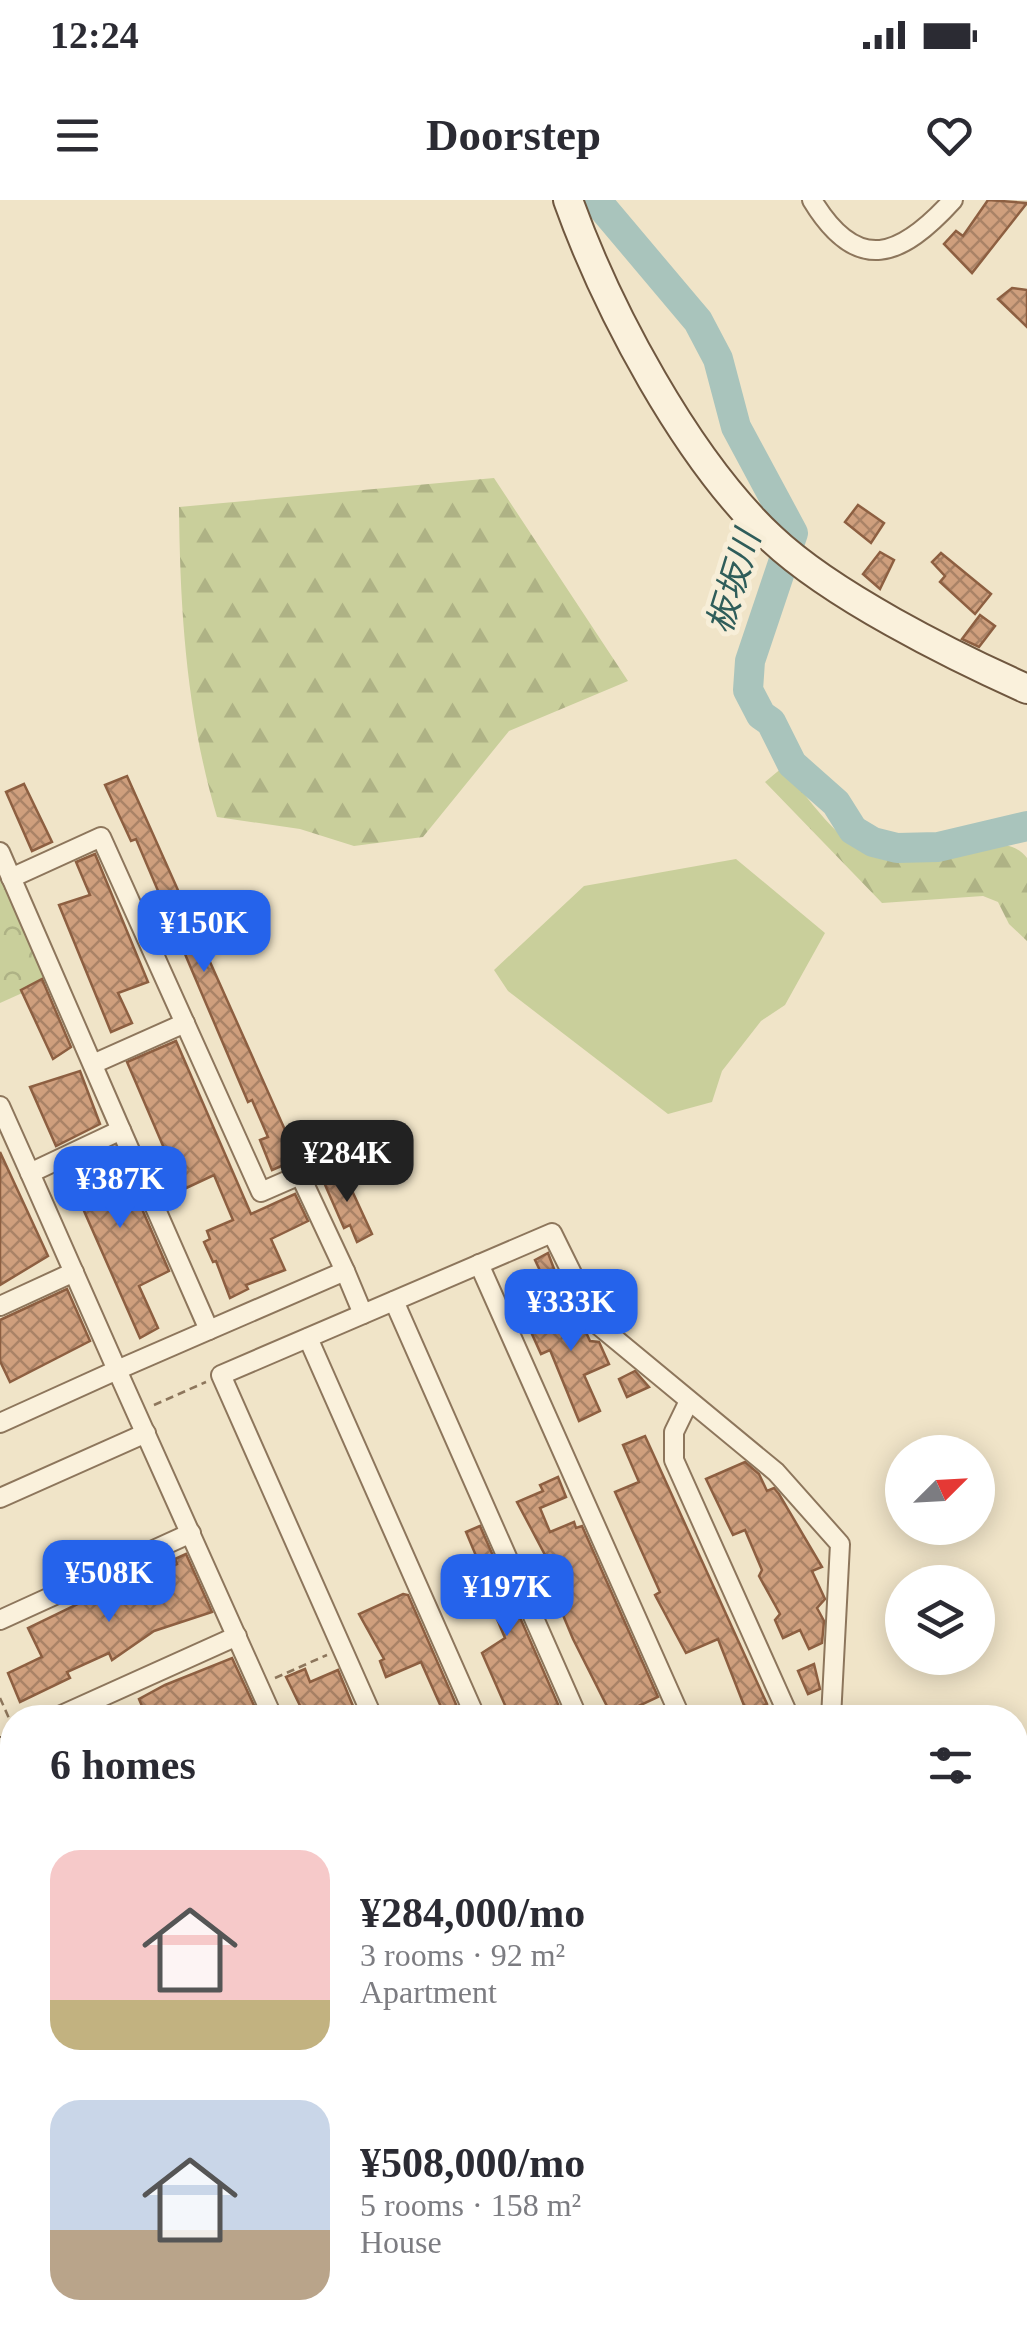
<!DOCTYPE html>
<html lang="en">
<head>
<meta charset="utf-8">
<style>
  body { margin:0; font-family:"Times New Roman","Noto Sans JP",serif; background:#f2f2f3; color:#2b2b33; height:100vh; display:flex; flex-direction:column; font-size:38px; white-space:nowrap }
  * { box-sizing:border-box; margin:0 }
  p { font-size:32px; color:#7c7c81 }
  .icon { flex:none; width:55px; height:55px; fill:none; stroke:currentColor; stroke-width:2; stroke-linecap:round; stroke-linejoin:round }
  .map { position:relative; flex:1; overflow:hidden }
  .details { position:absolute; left:0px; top:1505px; width:1028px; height:642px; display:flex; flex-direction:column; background:#fff; border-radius:40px 40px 0 0; box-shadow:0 5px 25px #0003 }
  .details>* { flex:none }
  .needle { width:65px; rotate:66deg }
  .buttons { position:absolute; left:885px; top:1235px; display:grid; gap:20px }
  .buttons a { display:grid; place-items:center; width:110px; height:110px; border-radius:50%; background:#fff; box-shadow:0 5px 25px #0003; font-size:50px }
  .price { position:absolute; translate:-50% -85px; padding:0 22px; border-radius:20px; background:#2563eb; color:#fff; font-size:32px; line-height:65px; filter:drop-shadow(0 2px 5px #0008) }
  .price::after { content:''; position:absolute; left:50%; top:60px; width:30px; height:22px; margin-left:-15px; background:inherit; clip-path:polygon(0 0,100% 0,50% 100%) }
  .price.current { background:#222; color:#fff }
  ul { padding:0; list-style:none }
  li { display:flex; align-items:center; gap:30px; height:250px; padding:0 50px }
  li span { display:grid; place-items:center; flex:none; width:280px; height:200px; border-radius:30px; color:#555 }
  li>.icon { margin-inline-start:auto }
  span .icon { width:120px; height:120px; fill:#fffc; stroke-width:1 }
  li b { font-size:42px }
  h2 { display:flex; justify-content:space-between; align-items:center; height:120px; padding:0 50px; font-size:42px }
  .status { display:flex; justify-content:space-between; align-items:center; height:70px; padding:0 50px; background:#fff; direction:ltr }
  .status svg { height:28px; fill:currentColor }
  header { display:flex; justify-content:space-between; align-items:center; height:130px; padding:0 50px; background:#fff; font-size:45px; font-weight:700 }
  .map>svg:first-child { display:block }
  .forest { fill:url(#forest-firs) }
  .park { fill:url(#park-crowns) }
  .garden { fill:#c9cf9b }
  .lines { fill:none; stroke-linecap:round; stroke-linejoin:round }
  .river { stroke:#a9c4bc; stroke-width:30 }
  .building { fill:url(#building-cross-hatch); stroke:#8d5f41; stroke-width:2.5 }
  .street-casing { stroke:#8d765c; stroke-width:22 }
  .secondary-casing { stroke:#6f573f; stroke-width:32 }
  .path { stroke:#8d765c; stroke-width:2.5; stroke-dasharray:8 5; stroke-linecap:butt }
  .street { stroke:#faf1dc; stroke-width:18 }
  .secondary { stroke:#faf1dc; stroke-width:28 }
  .labels { text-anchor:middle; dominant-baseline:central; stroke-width:10; stroke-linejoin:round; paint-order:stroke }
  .water-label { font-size:35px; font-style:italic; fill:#2f5d5a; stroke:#f7eed8 }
</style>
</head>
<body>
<div class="status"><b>12:24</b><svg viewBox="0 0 49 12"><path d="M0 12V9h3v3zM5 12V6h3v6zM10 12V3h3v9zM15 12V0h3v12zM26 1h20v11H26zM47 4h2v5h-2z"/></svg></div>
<header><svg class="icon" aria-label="menu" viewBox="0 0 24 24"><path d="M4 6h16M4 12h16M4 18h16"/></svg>Doorstep<svg class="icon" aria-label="heart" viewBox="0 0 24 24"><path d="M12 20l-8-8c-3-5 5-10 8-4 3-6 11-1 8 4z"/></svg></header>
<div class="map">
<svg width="1027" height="2147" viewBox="0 0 1027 2147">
  <defs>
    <pattern id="forest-firs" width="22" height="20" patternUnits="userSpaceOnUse" patternTransform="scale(2.5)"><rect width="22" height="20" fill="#c9cf9b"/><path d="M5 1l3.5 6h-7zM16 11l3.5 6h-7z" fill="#aeb285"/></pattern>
    <pattern id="park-crowns" width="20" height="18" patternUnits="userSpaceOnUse" patternTransform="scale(2.5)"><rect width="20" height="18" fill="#c9cf9b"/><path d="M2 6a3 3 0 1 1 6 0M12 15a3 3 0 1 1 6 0" fill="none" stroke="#aeb285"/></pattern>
    <pattern id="building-cross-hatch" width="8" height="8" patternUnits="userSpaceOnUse" patternTransform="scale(2.5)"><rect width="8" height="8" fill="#cf9f7d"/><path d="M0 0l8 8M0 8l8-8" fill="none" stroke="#a98266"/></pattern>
  </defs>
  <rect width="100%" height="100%" fill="#f0e4c8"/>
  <g class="forest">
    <path d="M494 278 628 481 509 531 423 637 354 646 300 629 217 617C187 516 180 413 179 307Z"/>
    <path d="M783 567C806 595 841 648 877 657 912 666 1003 623 1027 658V741L1009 724 998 702 983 696 882 703 765 582Z"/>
    <polygon points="1027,2116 1027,2147 991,2147 1005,2135 1015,2135 1015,2126"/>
  </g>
  <polygon class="park" points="0,673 49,781 0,803"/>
  <polygon class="garden" points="736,659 825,733 785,805 761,821 722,871 712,902 668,914 508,791 494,770 584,686"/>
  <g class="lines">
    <polyline class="river" points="596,0 698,121 718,159 736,227 793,333 750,461 748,490 761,515 771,522 792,564 836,603 853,630 873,642 897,648 938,647 1027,626"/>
  </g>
  <g class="building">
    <polygon points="988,0 1027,3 972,73 944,44 956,31 963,36"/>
    <polygon points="1012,88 1027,90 1027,127 998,99"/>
    <polygon points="858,305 884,323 871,343 845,322"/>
    <polygon points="880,352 894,360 880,389 863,374"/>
    <polygon points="941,353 991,394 975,414 940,382 945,376 932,362"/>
    <polygon points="980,415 995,426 979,447 962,439"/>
    <polygon points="127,576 298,959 272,970 260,940 268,937 252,900 248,902 136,639 131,641 105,585"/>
    <polygon points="24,584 52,642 32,651 6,592"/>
    <polygon points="95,654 148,782 118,793 132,823 111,832 59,705 90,695 76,662"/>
    <polygon points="42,779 71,847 53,859 21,790"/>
    <polygon points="176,841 251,1014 295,994 308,1021 271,1039 285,1070 246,1085 248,1089 230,1098 216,1061 213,1062 204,1042 210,1039 207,1031 233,1020 214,975 182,990 127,862"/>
    <polygon points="80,871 100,924 56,946 30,887"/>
    <polygon points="115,947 169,1071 139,1086 158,1128 140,1138 66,970"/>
    <polygon points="0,952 48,1056 0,1085"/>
    <polygon points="342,969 372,1034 357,1042 350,1025 344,1028 322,978"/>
    <polygon points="548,1053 556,1074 544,1079 535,1060"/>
    <polygon points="67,1089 90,1141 10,1182 0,1161 0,1120"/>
    <polygon points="572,1102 590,1141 599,1142 609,1164 584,1175 600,1211 579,1221 550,1150 541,1154 527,1123"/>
    <polygon points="635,1171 649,1187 627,1197 619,1179"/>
    <polygon points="645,1236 767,1504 747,1513 718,1439 686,1453 655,1395 660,1392 615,1292 639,1282 623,1245"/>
    <polygon points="745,1262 759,1274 767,1291 774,1288 779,1294 822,1367 812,1371 825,1399 817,1408 824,1421 822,1443 809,1449 800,1430 783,1438 775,1420 780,1414 759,1376 762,1370 745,1330 733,1335 706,1279"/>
    <polygon points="558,1277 566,1297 540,1308 550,1332 574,1322 576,1328 582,1326 658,1497 613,1518 573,1439 539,1358 545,1355 517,1302 543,1291 540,1285"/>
    <polygon points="480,1326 564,1518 551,1518 545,1506 517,1518 513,1510 508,1512 482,1453 505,1438 484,1388 452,1402 445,1386 482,1370 466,1332"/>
    <polygon points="186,1354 212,1412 154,1431 112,1460 109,1453 67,1472 70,1478 20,1502 8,1473 42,1457 28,1428 80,1403 78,1398 134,1383 177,1364 175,1359"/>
    <polygon points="403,1394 408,1395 462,1518 446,1518 421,1462 386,1477 380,1461 384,1459 359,1414"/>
    <polygon points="232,1458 257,1512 243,1518 182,1518 179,1511 164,1518 116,1518 142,1506 139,1499 165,1485"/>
    <polygon points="814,1464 820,1489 808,1494 798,1471"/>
    <polygon points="305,1469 310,1482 338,1470 358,1518 306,1518 286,1477"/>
  </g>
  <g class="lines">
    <defs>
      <g id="street">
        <path d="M812 0C858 76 901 57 953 0"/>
        <polyline points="0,652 121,930 30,973 0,906"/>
        <polyline points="11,678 101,637 261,992 300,975 345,1071 209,1130 121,930"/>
        <polyline points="93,864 185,823"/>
        <polyline points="30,973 117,1170 209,1130"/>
        <polyline points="479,1064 681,1518"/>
        <polyline points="345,1071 363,1114"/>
        <polyline points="394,1101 578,1518"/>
        <polyline points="0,1106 74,1072"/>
        <polyline points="308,1138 476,1518"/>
        <polyline points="689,1201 674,1232 674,1260 787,1512 774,1518"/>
        <polyline points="0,1223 117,1170 273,1518"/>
        <polyline points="0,1298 146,1233"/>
        <polyline points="0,1420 191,1333"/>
        <polyline points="55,1518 237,1436"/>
        <polyline points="373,1518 221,1175 552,1033 597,1124 776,1272 840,1344 831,1518"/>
        <polyline points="0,1723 12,1747"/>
        <polyline points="0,1953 12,1981"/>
        <polyline points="0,2105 12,2133"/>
        <polyline points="81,2135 86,2147"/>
        <polyline points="258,2147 283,2135"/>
      </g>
      <g id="secondary">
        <path d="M568 0C607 109 686 258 771 338 831 395 951 455 1027 489"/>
        <polyline points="0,1552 12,1576"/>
        <polyline points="1015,1746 1027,1747"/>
      </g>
    </defs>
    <use href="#street" class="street-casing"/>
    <use href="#secondary" class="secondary-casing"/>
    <g class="path">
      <polyline points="154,1205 206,1182"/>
      <polyline points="275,1478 327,1455"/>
      <polyline points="0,1498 12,1525"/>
    </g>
    <use href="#street" class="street"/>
    <use href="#secondary" class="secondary"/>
  </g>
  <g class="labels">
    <g class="water-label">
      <text transform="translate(734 382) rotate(-73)">板坂川</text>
    </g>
  </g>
</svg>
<div class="buttons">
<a><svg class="needle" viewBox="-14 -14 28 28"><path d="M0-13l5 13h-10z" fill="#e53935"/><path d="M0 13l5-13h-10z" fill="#7c7c81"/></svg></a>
<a><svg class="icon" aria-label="layers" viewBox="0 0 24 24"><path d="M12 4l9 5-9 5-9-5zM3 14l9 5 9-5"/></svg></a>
</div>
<b class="price" style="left:204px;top:775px">¥150K</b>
<b class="price current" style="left:347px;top:1005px">¥284K</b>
<b class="price" style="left:120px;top:1031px">¥387K</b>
<b class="price" style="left:571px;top:1154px">¥333K</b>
<b class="price" style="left:109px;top:1425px">¥508K</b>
<b class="price" style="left:507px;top:1439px">¥197K</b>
<section class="details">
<h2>6 homes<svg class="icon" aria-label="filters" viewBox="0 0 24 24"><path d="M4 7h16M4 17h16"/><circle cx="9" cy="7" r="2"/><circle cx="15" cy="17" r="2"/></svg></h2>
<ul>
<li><span style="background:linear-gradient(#f6c9c9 75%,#c2b280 0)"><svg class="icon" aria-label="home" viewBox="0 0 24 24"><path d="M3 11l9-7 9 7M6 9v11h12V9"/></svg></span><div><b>¥284,000/mo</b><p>3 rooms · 92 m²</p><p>Apartment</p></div></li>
<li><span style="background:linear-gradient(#c9d6e8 65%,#b9a48a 0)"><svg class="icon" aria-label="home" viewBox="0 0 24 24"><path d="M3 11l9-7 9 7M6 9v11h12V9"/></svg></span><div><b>¥508,000/mo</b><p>5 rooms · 158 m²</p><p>House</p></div></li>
</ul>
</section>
</div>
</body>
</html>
